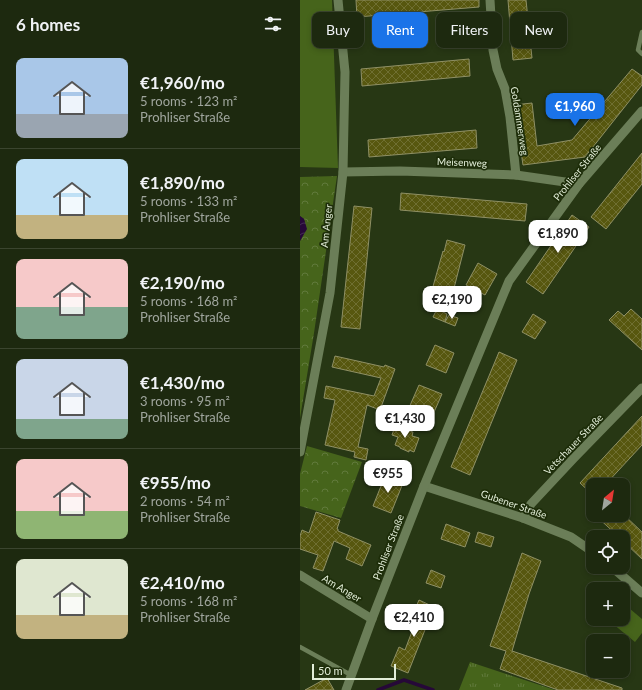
<!DOCTYPE html>
<html lang="en">
<head>
<meta charset="utf-8">
<style>
  body { margin:0; font-family:Lato,sans-serif; background:#253118; color:#f1f3f6; height:100vh; display:flex; flex-direction:column; font-size:15px; white-space:nowrap }
  * { box-sizing:border-box; margin:0 }
  p { font-size:13px; color:#a0a69e }
  .icon { flex:none; width:22px; height:22px; fill:none; stroke:currentColor; stroke-width:2; stroke-linecap:round; stroke-linejoin:round }
  .map { position:relative; flex:1; overflow:hidden }
  .sheet { display:flex; flex-direction:column; background:#1d290f; width:300px }
  .sheet>* { flex:none }
  .banner { position:absolute; left:12px; top:12px; width:270px; height:36px; display:flex; gap:8px }
  .needle { width:26px; rotate:30deg }
  .tools { position:absolute; left:286px; top:478px; display:grid; gap:8px }
  .tools a { display:grid; place-items:center; width:44px; height:44px; border-radius:8px; background:#1d290f; box-shadow:0 2px 6px #0003,0 0 0 1px #3b452f; font-size:20px }
  .scale { position:absolute; left:12px; bottom:10px; width:84px; box-sizing:border-box; padding-left:4px; border:2px solid #e3eed9; border-top:0; font-size:11px; line-height:14px; white-space:nowrap; color:#e3eed9; -webkit-text-stroke:3px #1d2d09; paint-order:stroke }
  .price { position:absolute; translate:-50% -34px; padding:0 9px; border-radius:8px; background:#fff; color:#222; font-size:13px; line-height:26px; filter:drop-shadow(0 1px 2px #0008) }
  .price::after { content:''; position:absolute; left:50%; top:24px; width:12px; height:9px; margin-left:-6px; background:inherit; clip-path:polygon(0 0,100% 0,50% 100%) }
  .price.active { background:#1a73e8; color:#fff }
  ul { padding:0; list-style:none }
  li { display:flex; align-items:center; gap:12px; height:100px; padding:0 16px }
  li+li { border-top:1px solid #3b452f }
  li span { display:grid; place-items:center; flex:none; width:112px; height:80px; border-radius:8px; color:#555 }
  li>.icon { margin-inline-start:auto }
  span .icon { width:48px; height:48px; fill:#fffc; stroke-width:1 }
  li b { font-size:17px }
  h2 { display:flex; justify-content:space-between; align-items:center; height:48px; padding:0 16px; font-size:17px }
  .tag { padding:0 14px; border-radius:8px; background:#1d290f; box-shadow:0 2px 6px #0003,0 0 0 1px #3b452f; font-size:14px; line-height:36px }
  .tag.active { background:#1a73e8; color:#fff }
  main { display:flex; flex:1; min-height:0 }
  .map>svg:first-child { display:block }
  .grass { fill:url(#grass-tufts) }
  .forest { fill:url(#forest-crowns) }
  .garden { fill:#46641b }
  .water { fill:url(#water-waves) }
  .lines { fill:none; stroke-linecap:round; stroke-linejoin:round }
  .stream { stroke:#260838; stroke-width:3.5 }
  .building { fill:url(#building-cross-hatch); stroke:#8f9065 }
  .service { stroke:#6b7e58; stroke-width:4.5 }
  .minor { stroke:#6b7e58; stroke-width:9 }
  .labels { text-anchor:middle; dominant-baseline:central; stroke-width:3.5; stroke-linejoin:round; paint-order:stroke }
  .street-label { font-size:10px; fill:#e3eed9; stroke:#1d2d09 }
</style>
</head>
<body>
<main>
<section class="sheet">
<h2>6 homes<svg class="icon" aria-label="filters" viewBox="0 0 24 24"><path d="M4 7h16M4 17h16"/><circle cx="9" cy="7" r="2"/><circle cx="15" cy="17" r="2"/></svg></h2>
<ul>
<li><span style="background:linear-gradient(#a9c7e8 70%,#9aa5b1 0)"><svg class="icon" aria-label="home" viewBox="0 0 24 24"><path d="M3 11l9-7 9 7M6 9v11h12V9"/></svg></span><div><b>€1,960/mo</b><p>5 rooms · 123 m²</p><p>Prohliser Straße</p></div></li>
<li><span style="background:linear-gradient(#bfe0f5 70%,#c2b280 0)"><svg class="icon" aria-label="home" viewBox="0 0 24 24"><path d="M3 11l9-7 9 7M6 9v11h12V9"/></svg></span><div><b>€1,890/mo</b><p>5 rooms · 133 m²</p><p>Prohliser Straße</p></div></li>
<li><span style="background:linear-gradient(#f6c9c9 60%,#7fa58c 0)"><svg class="icon" aria-label="home" viewBox="0 0 24 24"><path d="M3 11l9-7 9 7M6 9v11h12V9"/></svg></span><div><b>€2,190/mo</b><p>5 rooms · 168 m²</p><p>Prohliser Straße</p></div></li>
<li><span style="background:linear-gradient(#c9d6e8 75%,#7fa58c 0)"><svg class="icon" aria-label="home" viewBox="0 0 24 24"><path d="M3 11l9-7 9 7M6 9v11h12V9"/></svg></span><div><b>€1,430/mo</b><p>3 rooms · 95 m²</p><p>Prohliser Straße</p></div></li>
<li><span style="background:linear-gradient(#f6c9c9 65%,#8fb573 0)"><svg class="icon" aria-label="home" viewBox="0 0 24 24"><path d="M3 11l9-7 9 7M6 9v11h12V9"/></svg></span><div><b>€955/mo</b><p>2 rooms · 54 m²</p><p>Prohliser Straße</p></div></li>
<li><span style="background:linear-gradient(#dfe7d0 70%,#c2b280 0)"><svg class="icon" aria-label="home" viewBox="0 0 24 24"><path d="M3 11l9-7 9 7M6 9v11h12V9"/></svg></span><div><b>€2,410/mo</b><p>5 rooms · 168 m²</p><p>Prohliser Straße</p></div></li>
</ul>
</section>
<div class="map">
<svg width="342" height="690" viewBox="0 0 342 690">
  <defs>
    <pattern id="grass-tufts" width="24" height="20" patternUnits="userSpaceOnUse"><rect width="24" height="20" fill="#46641b"/><path d="M3 7l-1-3M5 7V3M7 7l1-3M15 17l-1-3M17 17v-4M19 17l1-3" fill="none" stroke="#617a3c"/></pattern>
    <pattern id="forest-crowns" width="20" height="18" patternUnits="userSpaceOnUse"><rect width="20" height="18" fill="#46641b"/><path d="M2 6a3 3 0 1 1 6 0M12 15a3 3 0 1 1 6 0" fill="none" stroke="#617a3c"/></pattern>
    <pattern id="water-waves" width="16" height="10" patternUnits="userSpaceOnUse"><rect width="16" height="10" fill="#260838"/><path d="M0 5q4-4 8 0t8 0" fill="none" stroke="#452c54"/></pattern>
    <pattern id="building-cross-hatch" width="8" height="8" patternUnits="userSpaceOnUse"><rect width="8" height="8" fill="#57570f"/><path d="M0 0l8 8M0 8l8-8" fill="none" stroke="#6f6f31"/></pattern>
  </defs>
  <rect width="100%" height="100%" fill="#273714"/>
  <polygon class="grass" points="170,662 255,690 159,690"/>
  <g class="forest">
    <polygon points="37,176 14,333 0,418 0,241 6,229 4,219 0,216 0,177"/>
    <polygon points="7,446 62,462 41,518 0,506 0,474"/>
  </g>
  <g class="garden">
    <polygon points="0,0 32,0 38,168 0,167"/>
    <polygon points="323,603 342,619 342,633 335,642 307,619 323,619"/>
  </g>
  <polygon class="water" points="0,216 4,219 7,229 0,241"/>
  <g class="lines">
    <polyline class="stream" points="78,690 104,680 133,690"/>
  </g>
  <g class="building">
    <polygon points="56,0 179,0 179,7 57,17"/>
    <polygon points="208,0 226,0 232,58 213,60"/>
    <polygon points="169,59 170,76 62,86 61,69"/>
    <polygon points="332,69 342,76 342,85 285,157 223,165 214,105 232,103 237,146 272,140"/>
    <polygon points="176,130 177,148 69,157 68,140"/>
    <polygon points="342,153 342,184 306,229 291,217"/>
    <polygon points="101,193 227,204 225,221 100,210"/>
    <polygon points="54,206 72,208 60,329 41,327"/>
    <polygon points="272,215 289,227 243,294 226,282"/>
    <polygon points="147,240 165,245 152,296 132,290 143,251 144,252"/>
    <polygon points="178,263 197,274 185,295 166,285"/>
    <polygon points="137,309 147,314 145,322 133,317"/>
    <polygon points="331,309 342,319 342,350 309,320 318,311 324,316"/>
    <polygon points="233,314 246,322 235,339 222,332"/>
    <polygon points="149,315 158,318 155,326 145,322"/>
    <polygon points="135,345 154,353 146,373 126,365"/>
    <polygon points="199,352 217,360 170,475 151,467"/>
    <polygon points="35,356 84,367 85,365 95,369 80,410 67,405 58,447 68,449 66,460 54,457 55,452 25,445 35,400 24,398 26,386 74,396 81,378 32,367"/>
    <polygon points="119,385 142,394 131,419 108,410"/>
    <polygon points="342,416 342,445 305,485 293,485 293,495 280,483"/>
    <polygon points="95,426 113,432 112,436 119,438 114,452 109,450 109,452 100,448 100,447 95,445 98,437 92,435"/>
    <polygon points="85,476 103,483 91,513 73,506"/>
    <polygon points="16,512 40,520 37,529 38,529 38,531 71,545 62,566 46,559 50,548 34,541 23,571 13,568 18,555 0,549 0,536 2,530 9,533"/>
    <polygon points="295,515 324,515 342,532 342,559 323,541 323,537 319,537"/>
    <polygon points="146,524 170,533 165,547 141,539"/>
    <polygon points="178,532 194,537 191,547 175,542"/>
    <polygon points="222,553 241,561 229,594 212,651 322,688 322,690 258,690 200,669 206,651 190,646"/>
    <polygon points="131,570 145,576 141,588 126,583"/>
    <polygon points="119,600 134,607 108,673 91,666 99,647 105,650 117,618 112,616"/>
    <polygon points="27,678 34,690 5,690"/>
  </g>
  <g class="lines">
    <g class="service">
      <polyline points="342,32 338,50 342,54"/>
      <polyline points="0,647 51,675"/>
    </g>
    <g class="minor">
      <polyline points="190,0 193,50 197,69 205,89 210,117 216,175"/>
      <polyline points="43,172 100,171 216,175 279,184"/>
      <polyline points="0,452 30,293 43,172 45,72 38,0"/>
      <polyline points="124,486 223,518 271,537 293,552"/>
      <polyline points="223,518 231,504 274,458 342,388"/>
      <polyline points="312,567 342,593"/>
      <polyline points="0,575 72,619"/>
      <polyline points="46,690 72,619 124,486 209,281 279,184 342,111"/>
    </g>
  </g>
  <g class="labels">
    <g class="street-label">
      <text transform="translate(220 121) rotate(81)">Goldammerweg</text>
      <text transform="translate(162 162) rotate(2)">Meisenweg</text>
      <text transform="translate(277 172) rotate(-51)">Prohliser Straße</text>
      <text transform="translate(26 226) rotate(-84)">Am Anger</text>
      <text transform="translate(273 444) rotate(-46)">Vetschauer Straße</text>
      <text transform="translate(214 504) rotate(19)">Gubener Straße</text>
      <text transform="translate(88 547) rotate(-69)">Prohliser Straße</text>
      <text transform="translate(42 588) rotate(31)">Am Anger</text>
    </g>
  </g>
</svg>
<div class="tools">
<a><svg class="needle" viewBox="-14 -14 28 28"><path d="M0-13l5 13h-10z" fill="#e53935"/><path d="M0 13l5-13h-10z" fill="#a0a69e"/></svg></a>
<a><svg class="icon" aria-label="locate" viewBox="0 0 24 24"><circle cx="12" cy="12" r="6"/><path d="M12 2v4M12 18v4M2 12h4M18 12h4"/></svg></a>
<a>+</a>
<a>−</a>
</div>
<div class="scale">50 m</div>
<b class="price active" style="left:275px;top:127px">€1,960</b>
<b class="price" style="left:258px;top:254px">€1,890</b>
<b class="price" style="left:152px;top:320px">€2,190</b>
<b class="price" style="left:105px;top:439px">€1,430</b>
<b class="price" style="left:88px;top:494px">€955</b>
<b class="price" style="left:114px;top:638px">€2,410</b>
<div class="banner">
<a class="tag">Buy</a>
<a class="tag active">Rent</a>
<a class="tag">Filters</a>
<a class="tag">New</a>
</div>
</div>
</main>
</body>
</html>
